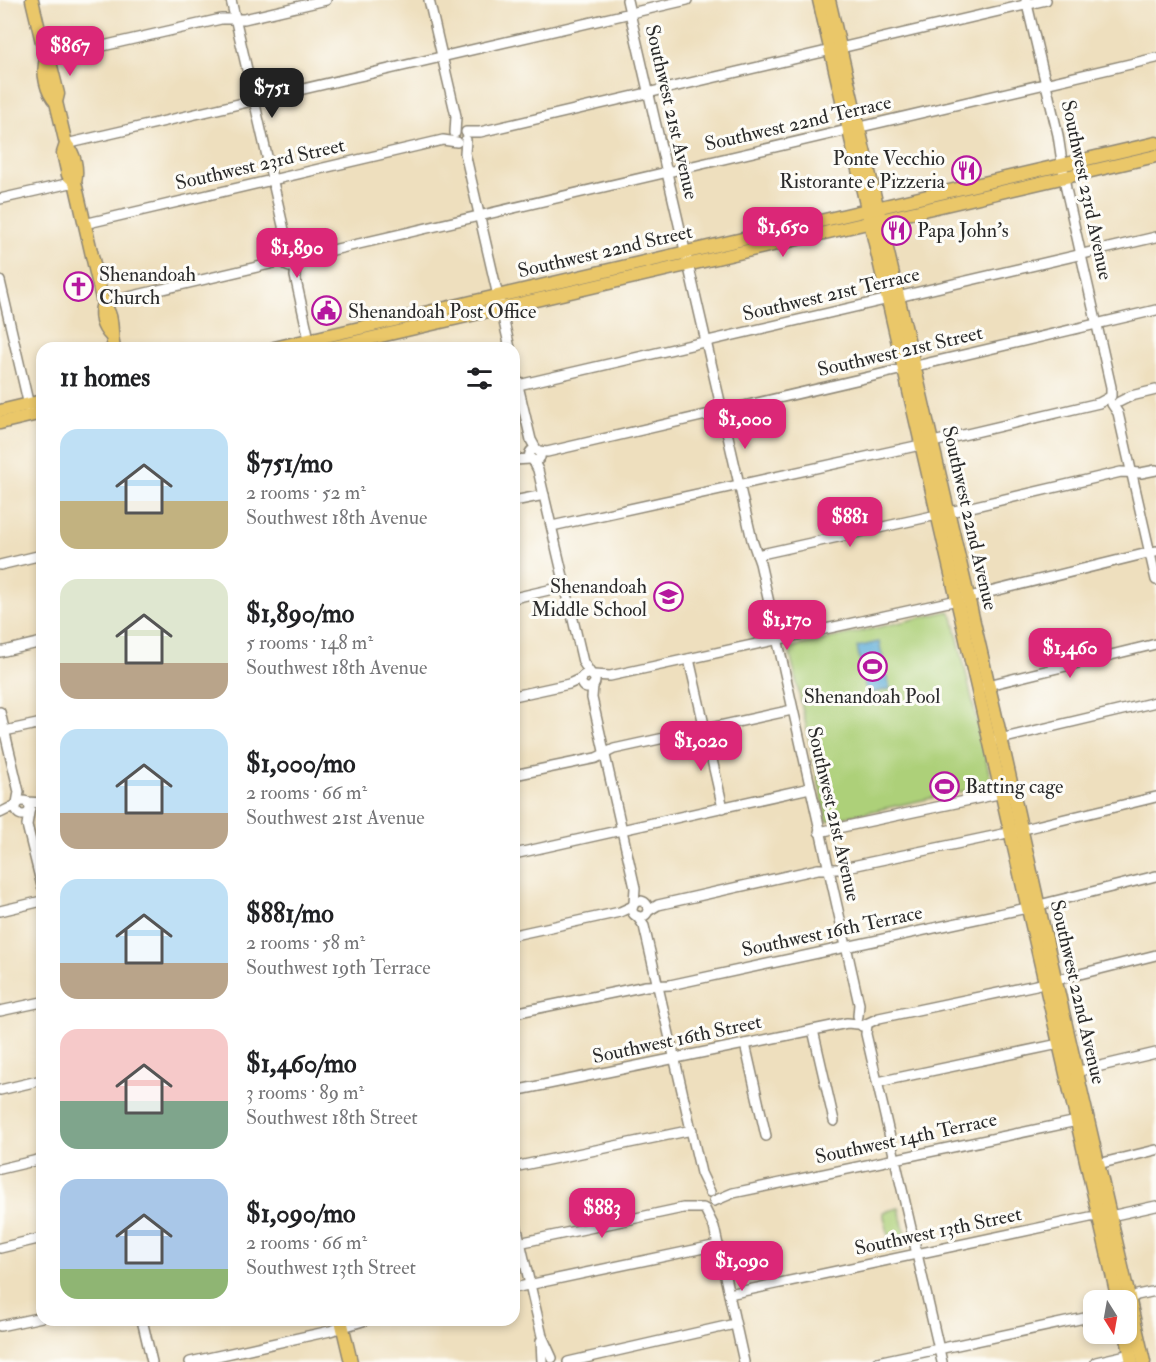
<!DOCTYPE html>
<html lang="en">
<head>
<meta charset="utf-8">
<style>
  body { margin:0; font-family:"IM FELL Double Pica",serif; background:#f6f6f6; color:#202124; height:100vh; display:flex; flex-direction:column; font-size:22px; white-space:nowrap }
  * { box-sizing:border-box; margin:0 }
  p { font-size:20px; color:#757577 }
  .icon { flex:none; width:33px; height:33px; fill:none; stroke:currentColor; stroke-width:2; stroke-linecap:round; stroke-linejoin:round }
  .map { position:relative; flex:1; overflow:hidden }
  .sheet { position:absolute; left:36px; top:342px; width:484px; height:984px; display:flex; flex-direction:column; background:#fff; border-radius:18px; box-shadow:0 3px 9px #0003 }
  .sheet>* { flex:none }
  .needle { width:39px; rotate:169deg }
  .tools { position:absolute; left:1083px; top:1290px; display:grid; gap:12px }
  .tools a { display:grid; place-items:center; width:54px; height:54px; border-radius:12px; background:#fff; box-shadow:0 3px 9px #0003; font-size:30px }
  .price { position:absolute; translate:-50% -51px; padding:0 14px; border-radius:12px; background:#db2777; color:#fff; font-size:20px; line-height:39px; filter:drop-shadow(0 2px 3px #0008) }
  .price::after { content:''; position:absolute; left:50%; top:36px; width:18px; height:14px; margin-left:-9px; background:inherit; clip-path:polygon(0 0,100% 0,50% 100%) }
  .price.current { background:#222; color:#fff }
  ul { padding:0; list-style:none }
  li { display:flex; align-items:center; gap:18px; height:150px; padding:0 24px }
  li span { display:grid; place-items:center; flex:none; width:168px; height:120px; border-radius:18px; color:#555 }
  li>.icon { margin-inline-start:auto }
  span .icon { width:72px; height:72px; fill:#fffc; stroke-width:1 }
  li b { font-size:26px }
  h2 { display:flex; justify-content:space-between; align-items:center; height:72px; padding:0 24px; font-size:26px }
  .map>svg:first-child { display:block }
  .green { fill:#add079; stroke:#6c7e52; stroke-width:1.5 }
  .water { fill:#5fadd9; stroke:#456c82; stroke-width:1.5 }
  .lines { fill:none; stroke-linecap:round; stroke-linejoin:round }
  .minor-casing { stroke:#8c8574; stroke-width:12 }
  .major-casing { stroke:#8c8574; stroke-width:15 }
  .minor { stroke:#fff; stroke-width:9 }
  .major { stroke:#eac769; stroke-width:12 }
  .labels { text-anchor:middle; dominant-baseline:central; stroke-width:6; stroke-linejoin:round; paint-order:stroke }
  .street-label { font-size:20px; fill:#2b2b2b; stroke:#fdfcf7 }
  .poi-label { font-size:20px; fill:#2b2b2b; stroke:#fdfcf7; text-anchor:start }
</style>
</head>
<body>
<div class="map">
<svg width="1156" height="1362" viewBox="0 0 1156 1362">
  <rect width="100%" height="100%" fill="#fdfcf7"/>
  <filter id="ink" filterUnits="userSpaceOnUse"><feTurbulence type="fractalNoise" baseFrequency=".0167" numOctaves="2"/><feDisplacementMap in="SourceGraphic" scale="12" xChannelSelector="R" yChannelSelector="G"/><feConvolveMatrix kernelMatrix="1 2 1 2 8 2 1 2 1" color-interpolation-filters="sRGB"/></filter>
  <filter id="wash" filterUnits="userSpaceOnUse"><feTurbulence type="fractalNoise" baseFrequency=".008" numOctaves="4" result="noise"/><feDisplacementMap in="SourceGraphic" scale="24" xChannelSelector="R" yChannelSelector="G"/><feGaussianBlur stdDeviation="1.35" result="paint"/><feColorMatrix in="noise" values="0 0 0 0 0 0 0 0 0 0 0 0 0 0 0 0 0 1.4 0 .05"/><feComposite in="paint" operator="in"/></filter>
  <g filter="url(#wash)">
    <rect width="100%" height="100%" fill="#eedfbe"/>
    <g class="green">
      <polygon points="949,611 953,617 991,781 991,785 827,821 789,648"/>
      <polygon points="899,1208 907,1245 902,1249 892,1251 883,1212"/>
    </g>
    <polygon class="water" points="879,642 890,689 867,694 857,647"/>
  </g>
  <g filter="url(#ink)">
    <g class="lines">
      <defs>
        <g id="minor">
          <polyline points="231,0 287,243 293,253"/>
          <polyline points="429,0 456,116 455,133"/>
          <polyline points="627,0 752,540 760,563 775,629 859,1004 858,1016"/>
          <polyline points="1026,0 1058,135 1066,189 1111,387 1111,396"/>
          <polyline points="46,59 221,19 244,19 326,0"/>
          <polyline points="466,132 480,132 1046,0"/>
          <polyline points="466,140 465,153 510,348"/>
          <polyline points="66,144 687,0"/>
          <polyline points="0,199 75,182"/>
          <polyline points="84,224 443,140 457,142"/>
          <circle cx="291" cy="260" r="7"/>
          <polyline points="296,255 307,256 1156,58"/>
          <polyline points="296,265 295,276 311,348"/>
          <polyline points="0,281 30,410"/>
          <polyline points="103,303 274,263 284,257"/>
          <polyline points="514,369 531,440 536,449"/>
          <polyline points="514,386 1156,237"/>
          <polyline points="1119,402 1131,396 1156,390"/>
          <polyline points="1112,404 1118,413 1156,580"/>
          <circle cx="535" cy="455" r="5.5"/>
          <polyline points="539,451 547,452 1156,310"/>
          <polyline points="514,460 530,459"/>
          <polyline points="533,460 538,470 583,662 591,674"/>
          <polyline points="514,501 544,495"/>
          <polyline points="552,526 916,446 1099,403 1110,397"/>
          <polyline points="757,555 937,515 1121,472 1141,473 1156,470"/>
          <polyline points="0,565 42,555"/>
          <polyline points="514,598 566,586"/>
          <polyline points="0,652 42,642"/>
          <polyline points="689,659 723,808"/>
          <circle cx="588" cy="681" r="7"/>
          <polyline points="593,675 610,676 953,601 1156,551"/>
          <polyline points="593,685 592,698 635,888 634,903"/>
          <polyline points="984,686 1156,644"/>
          <polyline points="514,696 569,684 582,678"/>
          <polyline points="0,712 19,792 17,803"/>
          <polyline points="0,732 42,723"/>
          <polyline points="996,740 1156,702"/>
          <polyline points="514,775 596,758 614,749 792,710"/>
          <circle cx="23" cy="808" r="7"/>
          <polyline points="27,802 42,803"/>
          <polyline points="0,813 16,805"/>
          <polyline points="29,813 27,825 42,886"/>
          <polyline points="819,832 1003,793"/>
          <polyline points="514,854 810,788"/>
          <circle cx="640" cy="909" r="8"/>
          <polyline points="0,911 42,901"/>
          <polyline points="648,911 658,905 818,869 838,869 1003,834 1156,797"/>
          <polyline points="637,916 644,926 701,1173 710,1192"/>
          <polyline points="514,935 620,912 633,906"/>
          <polyline points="0,1011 42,1002"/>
          <polyline points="514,1013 646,986 670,985 1027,908 1156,876"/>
          <polyline points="867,1024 866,1034 942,1362"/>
          <polyline points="862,1026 879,1018 1036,985 1156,955"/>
          <polyline points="813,1030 834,1121"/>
          <polyline points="745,1044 766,1136"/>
          <polyline points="1071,1073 1156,1053"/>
          <polyline points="878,1082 1059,1044"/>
          <polyline points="0,1090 42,1080"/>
          <polyline points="514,1091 813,1030 847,1023 858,1024"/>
          <polyline points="1098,1164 1156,1150"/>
          <polyline points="514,1167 692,1130"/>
          <polyline points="0,1169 42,1159"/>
          <polyline points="714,1201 733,1193 1082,1120"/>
          <polyline points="705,1209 714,1227 744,1362"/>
          <polyline points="514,1216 542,1336 552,1358"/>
          <polyline points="514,1244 683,1208 703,1208"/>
          <polyline points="0,1248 42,1238"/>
          <polyline points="514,1288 718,1245"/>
          <polyline points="729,1294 1090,1217 1115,1215 1156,1206"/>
          <polyline points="1126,1302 1137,1295 1156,1291"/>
          <polyline points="142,1320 152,1362"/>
          <polyline points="0,1326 42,1317"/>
          <polyline points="541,1341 542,1361"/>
          <polyline points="190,1362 330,1331 366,1320"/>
          <polyline points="568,1362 735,1324"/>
          <polyline points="877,1362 1094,1316"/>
          <polyline points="1096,1362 1131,1354"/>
        </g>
        <g id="major">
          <polyline points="32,0 46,59 51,66 58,94 56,102 66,144 63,153 68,175 75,182"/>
          <polyline points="819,0 1118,1300"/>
          <polyline points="829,0 1001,738 1047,943 1144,1362"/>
          <path d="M46 59C42 73 46 92 56 102"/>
          <path d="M66 144C75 154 78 169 75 182L103 303C115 316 110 332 114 348"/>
          <path d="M103 303C99 316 102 327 111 336"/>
          <polyline points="274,348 1156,143"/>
          <polyline points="329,348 1156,156"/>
          <polyline points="0,411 42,401"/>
          <polyline points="0,423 42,413"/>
          <polyline points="341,1320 351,1362"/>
          <polyline points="1126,1334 1132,1362"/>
        </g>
      </defs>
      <use href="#minor" class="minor-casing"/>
      <use href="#major" class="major-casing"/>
      <use href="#minor" class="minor"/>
      <use href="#major" class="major"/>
    </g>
  </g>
  <defs>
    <symbol id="restaurant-ring" viewBox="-11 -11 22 22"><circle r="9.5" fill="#fdfcf7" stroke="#b5179e" stroke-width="1.5"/><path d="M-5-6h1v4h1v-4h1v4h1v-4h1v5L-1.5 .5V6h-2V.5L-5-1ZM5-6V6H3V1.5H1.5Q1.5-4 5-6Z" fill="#b5179e"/></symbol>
    <symbol id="church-ring" viewBox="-11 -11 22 22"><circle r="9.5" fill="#fdfcf7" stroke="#b5179e" stroke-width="1.5"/><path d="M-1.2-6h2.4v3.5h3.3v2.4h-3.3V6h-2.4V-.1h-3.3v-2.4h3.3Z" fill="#b5179e"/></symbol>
    <symbol id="civic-ring" viewBox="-11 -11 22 22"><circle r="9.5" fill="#fdfcf7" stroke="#b5179e" stroke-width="1.5"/><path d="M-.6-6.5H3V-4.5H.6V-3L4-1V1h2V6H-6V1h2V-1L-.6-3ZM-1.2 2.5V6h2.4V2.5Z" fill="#b5179e"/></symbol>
    <symbol id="school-ring" viewBox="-11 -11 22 22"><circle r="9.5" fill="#fdfcf7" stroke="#b5179e" stroke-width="1.5"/><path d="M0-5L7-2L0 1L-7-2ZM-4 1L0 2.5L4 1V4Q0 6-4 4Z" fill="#b5179e"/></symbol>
    <symbol id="stadium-ring" viewBox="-11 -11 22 22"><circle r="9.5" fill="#fdfcf7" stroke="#b5179e" stroke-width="1.5"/><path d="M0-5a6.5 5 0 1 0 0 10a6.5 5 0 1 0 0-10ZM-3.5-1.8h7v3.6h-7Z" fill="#b5179e"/></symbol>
  </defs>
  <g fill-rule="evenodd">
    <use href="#restaurant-ring" x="950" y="154" width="33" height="33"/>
    <use href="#restaurant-ring" x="880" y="214" width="33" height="33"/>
    <use href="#church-ring" x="62" y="270" width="33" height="33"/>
    <use href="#civic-ring" x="310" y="294" width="33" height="33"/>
    <use href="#school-ring" x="652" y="580" width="33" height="33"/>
    <use href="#stadium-ring" x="856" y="650" width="33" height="33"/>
    <use href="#stadium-ring" x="928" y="770" width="33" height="33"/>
  </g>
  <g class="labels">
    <g class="street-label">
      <text transform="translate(672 112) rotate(77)">Southwest 21st Avenue</text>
      <text transform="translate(798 123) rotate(-13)">Southwest 22nd Terrace</text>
      <text transform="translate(260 164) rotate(-13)">Southwest 23rd Street</text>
      <text transform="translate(1087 190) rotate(78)">Southwest 23rd Avenue</text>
      <text transform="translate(605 251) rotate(-13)">Southwest 22nd Street</text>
      <text transform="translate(831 294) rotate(-13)">Southwest 21st Terrace</text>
      <text transform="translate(900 351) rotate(-13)">Southwest 21st Street</text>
      <text transform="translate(970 518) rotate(77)">Southwest 22nd Avenue</text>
      <text transform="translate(834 814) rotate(77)">Southwest 21st Avenue</text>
      <text transform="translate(832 931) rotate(-12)">Southwest 16th Terrace</text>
      <text transform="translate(1078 992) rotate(77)">Southwest 22nd Avenue</text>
      <text transform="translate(677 1039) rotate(-12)">Southwest 16th Street</text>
      <text transform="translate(906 1138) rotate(-12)">Southwest 14th Terrace</text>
      <text transform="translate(938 1231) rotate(-12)">Southwest 13th Street</text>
    </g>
    <g class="poi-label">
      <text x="945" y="158" text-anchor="end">Ponte Vecchio<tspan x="945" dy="23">Ristorante e Pizzeria</tspan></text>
      <text x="917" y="230">Papa John's</text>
      <text x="99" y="274">Shenandoah<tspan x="99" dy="23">Church</tspan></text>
      <text x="348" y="311">Shenandoah Post Office</text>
      <text x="647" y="586" text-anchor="end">Shenandoah<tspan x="647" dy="23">Middle School</tspan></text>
      <text x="872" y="696" text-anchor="middle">Shenandoah Pool</text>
      <text x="965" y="786">Batting cage</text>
    </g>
  </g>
</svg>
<div class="tools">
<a><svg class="needle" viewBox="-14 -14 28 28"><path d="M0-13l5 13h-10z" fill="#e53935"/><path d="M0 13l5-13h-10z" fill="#757577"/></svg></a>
</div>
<b class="price" style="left:70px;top:77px">$867</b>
<b class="price current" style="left:272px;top:119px">$751</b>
<b class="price" style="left:783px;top:258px">$1,650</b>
<b class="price" style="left:297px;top:279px">$1,890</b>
<b class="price" style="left:745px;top:450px">$1,000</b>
<b class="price" style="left:850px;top:548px">$881</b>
<b class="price" style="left:787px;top:651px">$1,170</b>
<b class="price" style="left:1070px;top:679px">$1,460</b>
<b class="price" style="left:701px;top:772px">$1,020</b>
<b class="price" style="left:602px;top:1239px">$883</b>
<b class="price" style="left:742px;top:1292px">$1,090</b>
<section class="sheet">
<h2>11 homes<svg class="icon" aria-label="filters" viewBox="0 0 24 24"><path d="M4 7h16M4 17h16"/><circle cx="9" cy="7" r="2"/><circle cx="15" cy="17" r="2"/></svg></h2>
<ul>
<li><span style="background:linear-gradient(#bfe0f5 60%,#c2b280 0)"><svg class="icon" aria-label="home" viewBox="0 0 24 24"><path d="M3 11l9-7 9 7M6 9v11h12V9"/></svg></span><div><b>$751/mo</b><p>2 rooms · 52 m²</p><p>Southwest 18th Avenue</p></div></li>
<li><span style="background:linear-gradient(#dfe7d0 70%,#b9a48a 0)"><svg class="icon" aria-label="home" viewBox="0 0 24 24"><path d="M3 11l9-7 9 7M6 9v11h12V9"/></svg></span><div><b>$1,890/mo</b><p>5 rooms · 148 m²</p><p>Southwest 18th Avenue</p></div></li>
<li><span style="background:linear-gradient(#bfe0f5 70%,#b9a48a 0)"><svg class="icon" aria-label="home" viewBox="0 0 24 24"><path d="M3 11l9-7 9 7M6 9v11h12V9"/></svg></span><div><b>$1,000/mo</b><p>2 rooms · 66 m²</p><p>Southwest 21st Avenue</p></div></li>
<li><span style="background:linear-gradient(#bfe0f5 70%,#b9a48a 0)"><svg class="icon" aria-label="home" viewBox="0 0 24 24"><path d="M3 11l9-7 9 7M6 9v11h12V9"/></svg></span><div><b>$881/mo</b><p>2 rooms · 58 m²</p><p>Southwest 19th Terrace</p></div></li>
<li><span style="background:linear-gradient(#f6c9c9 60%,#7fa58c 0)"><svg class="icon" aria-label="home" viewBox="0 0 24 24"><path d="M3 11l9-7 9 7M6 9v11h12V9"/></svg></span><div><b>$1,460/mo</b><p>3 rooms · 89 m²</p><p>Southwest 18th Street</p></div></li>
<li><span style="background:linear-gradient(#a9c7e8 75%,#8fb573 0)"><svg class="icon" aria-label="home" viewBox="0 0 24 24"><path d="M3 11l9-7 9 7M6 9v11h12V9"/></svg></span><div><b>$1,090/mo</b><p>2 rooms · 66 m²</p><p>Southwest 13th Street</p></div></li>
</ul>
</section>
</div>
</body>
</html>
